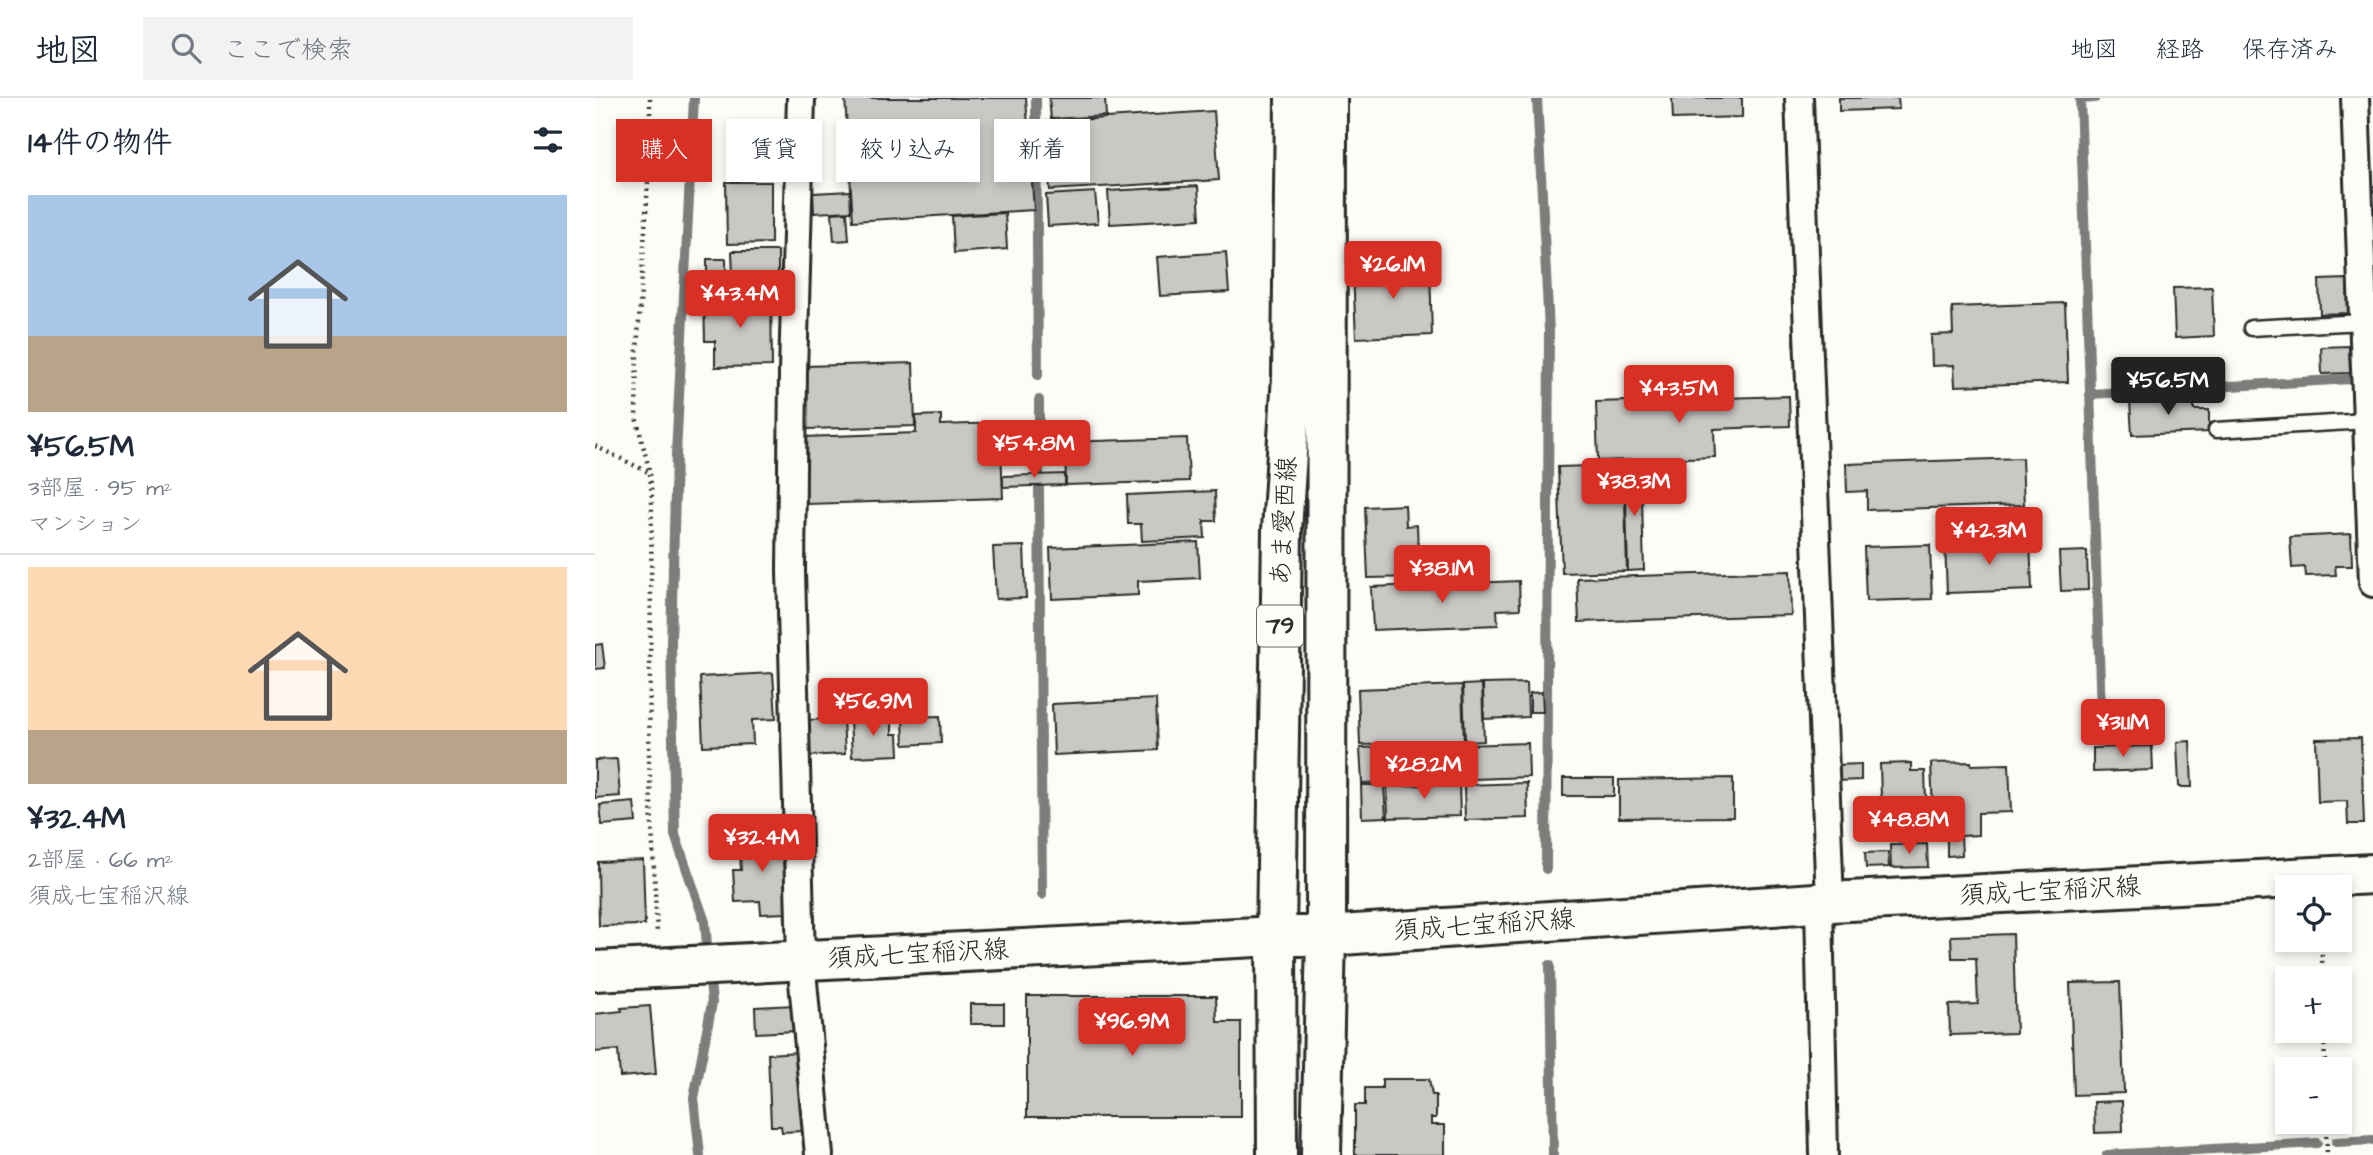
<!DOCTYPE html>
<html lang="ja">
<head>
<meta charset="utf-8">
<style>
  body { margin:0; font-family:"Architects Daughter","Klee One",sans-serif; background:#f2f2f3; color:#1f2937; height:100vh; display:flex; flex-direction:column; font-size:26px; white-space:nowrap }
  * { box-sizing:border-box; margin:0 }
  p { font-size:23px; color:#747a83 }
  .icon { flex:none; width:38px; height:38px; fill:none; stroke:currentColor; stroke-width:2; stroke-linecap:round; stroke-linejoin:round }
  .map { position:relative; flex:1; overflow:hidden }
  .details { display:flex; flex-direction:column; background:#fff; width:595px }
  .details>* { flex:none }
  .banner { position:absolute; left:21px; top:21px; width:665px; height:63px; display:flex; gap:14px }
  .controls { position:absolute; left:1680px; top:777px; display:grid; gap:14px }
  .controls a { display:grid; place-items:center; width:77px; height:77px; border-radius:0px; background:#fff; box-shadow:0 4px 10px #0003; font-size:35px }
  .price { position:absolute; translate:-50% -60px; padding:0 16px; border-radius:7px; background:#d93025; color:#fff; font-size:23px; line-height:46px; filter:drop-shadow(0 2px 4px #0008) }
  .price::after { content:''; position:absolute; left:50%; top:42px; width:21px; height:16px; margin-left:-10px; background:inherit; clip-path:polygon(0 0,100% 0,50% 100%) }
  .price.current { background:#222; color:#fff }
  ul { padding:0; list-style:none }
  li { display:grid; align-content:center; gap:14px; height:371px; padding:0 28px }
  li+li { border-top:2px solid #e0e1e3 }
  li span { display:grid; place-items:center; height:217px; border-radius:0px; color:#555 }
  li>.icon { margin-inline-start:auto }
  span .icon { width:126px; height:126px; fill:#fffc; stroke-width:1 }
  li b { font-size:30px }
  h2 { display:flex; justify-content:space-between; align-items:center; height:84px; padding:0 28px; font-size:30px }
  .chip { padding:0 24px; border-radius:0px; background:#fff; box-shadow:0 4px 10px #0003; font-size:24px; line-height:63px }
  .chip.current { background:#d93025; color:#fff }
  header { display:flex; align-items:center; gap:42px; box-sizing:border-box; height:98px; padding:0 35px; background:#fff; border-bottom:2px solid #e0e1e3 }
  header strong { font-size:33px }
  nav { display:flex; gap:38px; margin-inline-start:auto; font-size:24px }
  .search { width:490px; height:63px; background:#f2f2f3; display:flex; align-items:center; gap:18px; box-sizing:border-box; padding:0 24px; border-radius:0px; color:#747a83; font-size:26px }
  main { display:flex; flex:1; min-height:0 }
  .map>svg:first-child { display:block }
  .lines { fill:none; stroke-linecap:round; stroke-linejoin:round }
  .stream { stroke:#7e7d7b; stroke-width:10 }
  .building { fill:#c9c8c4; stroke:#2b2b2b; stroke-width:2 }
  .service-casing { stroke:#2b2b2b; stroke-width:19 }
  .minor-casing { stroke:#2b2b2b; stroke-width:32 }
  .secondary-casing { stroke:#2b2b2b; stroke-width:44 }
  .primary-casing { stroke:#2b2b2b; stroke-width:44 }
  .path { stroke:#2b2b2b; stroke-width:4.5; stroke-dasharray:2 5; stroke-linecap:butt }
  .service { stroke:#fdfcf7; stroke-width:14 }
  .minor { stroke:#fdfcf7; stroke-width:26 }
  .secondary { stroke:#fdfcf7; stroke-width:38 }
  .primary { stroke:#fdfcf7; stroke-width:38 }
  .labels { text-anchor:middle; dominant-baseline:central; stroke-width:6; stroke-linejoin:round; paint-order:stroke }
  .shield { fill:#fdfcf7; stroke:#6a6a68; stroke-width:2 }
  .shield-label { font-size:24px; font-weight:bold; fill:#2b2b2b }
  .street-label { font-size:26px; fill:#2b2b2b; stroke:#fdfcf7 }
</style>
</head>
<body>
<header>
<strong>地図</strong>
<div class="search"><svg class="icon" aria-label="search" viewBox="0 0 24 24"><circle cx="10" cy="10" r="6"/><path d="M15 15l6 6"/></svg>ここで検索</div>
<nav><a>地図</a><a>経路</a><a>保存済み</a></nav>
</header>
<main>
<section class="details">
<h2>14件の物件<svg class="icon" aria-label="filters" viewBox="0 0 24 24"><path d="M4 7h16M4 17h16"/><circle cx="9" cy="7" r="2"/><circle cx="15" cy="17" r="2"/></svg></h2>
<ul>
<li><span style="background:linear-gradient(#a9c7e8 65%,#b9a48a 0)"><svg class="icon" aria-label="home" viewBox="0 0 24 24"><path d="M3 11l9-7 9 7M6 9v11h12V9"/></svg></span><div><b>¥56.5M</b><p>3部屋 · 95 m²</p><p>マンション</p></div></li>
<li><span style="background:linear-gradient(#ffd9b3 75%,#b9a48a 0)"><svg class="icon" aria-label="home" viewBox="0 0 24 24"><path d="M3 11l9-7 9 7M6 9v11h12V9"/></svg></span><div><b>¥32.4M</b><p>2部屋 · 66 m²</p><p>須成七宝稲沢線</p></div></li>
</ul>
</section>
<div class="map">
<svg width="1778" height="1057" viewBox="0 0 1778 1057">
  <rect width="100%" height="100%" fill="#fdfcf7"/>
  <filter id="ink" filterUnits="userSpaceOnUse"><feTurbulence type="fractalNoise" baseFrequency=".0143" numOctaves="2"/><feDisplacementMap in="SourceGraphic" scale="14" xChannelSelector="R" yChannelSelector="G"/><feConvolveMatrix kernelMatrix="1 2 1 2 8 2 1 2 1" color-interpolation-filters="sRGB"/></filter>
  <g filter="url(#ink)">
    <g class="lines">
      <g class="stream">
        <polyline points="99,0 81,357 76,545 80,737 110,824 113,858"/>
        <polyline points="441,0 443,277"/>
        <polyline points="942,0 954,233 951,771"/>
        <polyline points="1485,0 1507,643"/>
        <polyline points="1485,1 1500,0"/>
        <polyline points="1495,296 1757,281"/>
        <polyline points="444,302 444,375"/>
        <polyline points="444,390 447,797"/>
        <polyline points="955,867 958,1057"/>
        <polyline points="1741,1044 1778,1042"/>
        <polyline points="105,1057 99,1000 117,905 114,873"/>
        <polyline points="1512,1057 1722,1045"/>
      </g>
    </g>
    <g class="building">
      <polygon points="250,0 431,0 439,112 258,123"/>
      <polygon points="454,0 510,0 511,18 456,21"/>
      <polygon points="1077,0 1147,0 1147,19 1078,21"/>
      <polygon points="1244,0 1303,0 1304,11 1244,13"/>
      <polygon points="619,13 624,82 455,92 450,24"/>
      <polygon points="131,84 176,84 176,145 132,146"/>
      <polygon points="603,88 605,121 515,126 513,93"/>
      <polygon points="255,93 256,113 219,115 218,95"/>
      <polygon points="500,94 503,125 453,128 451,97"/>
      <polygon points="252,114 254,142 239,143 237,115"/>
      <polygon points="410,115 412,151 359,155 357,118"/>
      <polygon points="137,153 183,153 183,178 138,178"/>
      <polygon points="631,154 634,194 565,198 562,159"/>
      <rect x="112" y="161" width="19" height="16"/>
      <polygon points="812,161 812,172 835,171 837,237 761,240 758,174 787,173 787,162"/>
      <polygon points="132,178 132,190 111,190 111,179"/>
      <polygon points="1752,181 1753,215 1725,216 1724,182"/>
      <polygon points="1617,189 1619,238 1580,240 1578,190"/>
      <polygon points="176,198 177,268 120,269 120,243 110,243 109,199"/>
      <polygon points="1470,205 1473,284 1360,288 1359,267 1337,268 1336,237 1358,236 1357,209"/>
      <polygon points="1754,248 1755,275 1727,276 1726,249"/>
      <polygon points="318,265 320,328 212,331 210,268"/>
      <polygon points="1194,298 1195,328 1119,331 1120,359 1003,363 1001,304"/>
      <polygon points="1599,301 1599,312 1614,312 1614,334 1537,337 1535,303"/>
      <polygon points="346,317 346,327 405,325 408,400 212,406 209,339 321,335 321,318"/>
      <polygon points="592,340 594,383 471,387 470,344"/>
      <polygon points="1427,360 1429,407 1272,412 1272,393 1252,394 1251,366"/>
      <polygon points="1029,367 1032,473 967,475 963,369"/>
      <polygon points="1030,367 1046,367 1049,472 1033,473"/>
      <polygon points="470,376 470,387 408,389 408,378"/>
      <polygon points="620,393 621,423 609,423 610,440 547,443 546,426 533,426 532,397"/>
      <polygon points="810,407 811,428 822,427 824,479 773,480 770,409"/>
      <polygon points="1756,436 1757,468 1740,468 1741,477 1711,478 1710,469 1697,470 1695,439"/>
      <polygon points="1435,442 1437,492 1352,495 1350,445"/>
      <polygon points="603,444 605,480 543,483 543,497 457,501 455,450"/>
      <polygon points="1335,447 1337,501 1271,503 1269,449"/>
      <polygon points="429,448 431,500 401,501 398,449"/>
      <polygon points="1492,453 1493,492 1466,493 1464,454"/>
      <polygon points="1195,473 1196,517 984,524 982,480"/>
      <polygon points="924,483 925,511 902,512 903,527 778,532 776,489"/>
      <polygon points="7,546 10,570 0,571 0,547"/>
      <polygon points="178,575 181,621 157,622 158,646 108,648 105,579"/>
      <polygon points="932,585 933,619 889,621 888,586"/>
      <polygon points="887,586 889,643 870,644 868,587"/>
      <polygon points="867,587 869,644 765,647 763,591"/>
      <polygon points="947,594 948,614 935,614 935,595"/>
      <polygon points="561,601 563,652 459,657 457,606"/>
      <polygon points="345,618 346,645 309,647 308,619"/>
      <polygon points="297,619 297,636 303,636 304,657 257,659 255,621"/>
      <polygon points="248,621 250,656 210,658 208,622"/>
      <polygon points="1766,640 1769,726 1753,726 1752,703 1723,704 1721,641"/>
      <polygon points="1595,643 1597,689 1584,689 1582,644"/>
      <polygon points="933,645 934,679 767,685 765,650"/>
      <polygon points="1557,648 1558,672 1498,674 1498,650"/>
      <polygon points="22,661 25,698 0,700 0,662"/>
      <polygon points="1376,664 1376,667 1414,666 1416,714 1383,715 1383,737 1366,738 1367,757 1352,758 1352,737 1339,737 1336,665"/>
      <polygon points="1316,665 1316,673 1330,673 1332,733 1287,734 1285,666"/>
      <polygon points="1266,666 1266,682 1241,683 1240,667"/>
      <rect x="968" y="680" width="51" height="18"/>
      <polygon points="1138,680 1138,719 1024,720 1024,682"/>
      <polygon points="932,685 933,720 870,722 869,687"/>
      <polygon points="864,686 865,718 793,720 792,688"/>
      <polygon points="766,687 789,687 791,719 767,720"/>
      <polygon points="39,704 41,724 7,727 5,707"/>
      <polygon points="187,738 191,815 166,816 165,803 140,804 138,772 146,772 144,740"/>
      <polygon points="1332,746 1333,769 1296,770 1295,747"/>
      <polygon points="1293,754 1294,769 1271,770 1270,755"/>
      <polygon points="48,762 50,827 4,828 3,764"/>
      <polygon points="1418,836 1421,935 1355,937 1354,907 1383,906 1381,860 1357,860 1356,838"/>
      <polygon points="1525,884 1529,995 1479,997 1475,885"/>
      <polygon points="432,898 621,898 622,924 646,924 646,1019 432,1019"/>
      <rect x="375" y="906" width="34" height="20"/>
      <polygon points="200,907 201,933 161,935 160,909"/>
      <polygon points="55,908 61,976 25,979 23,952 0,954 0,916 27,913 26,910"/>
      <polygon points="203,954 207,1033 187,1034 186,1028 176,1028 173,956"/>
      <polygon points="787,981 834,981 837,997 841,997 841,1020 836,1020 836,1027 850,1027 850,1057 760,1057 760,1007 770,1007 770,990 787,990"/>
      <polygon points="1527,1003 1528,1034 1500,1035 1499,1004"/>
    </g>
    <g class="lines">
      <defs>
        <g id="service">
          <polyline points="1656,230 1768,224"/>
          <polyline points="1621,332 1772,323"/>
        </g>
        <g id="minor">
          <polyline points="206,0 198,274 196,473 206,862 224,1057"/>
          <polyline points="1204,0 1235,804"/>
          <polyline points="1760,0 1778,485"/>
          <polyline points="1224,805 1229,1057"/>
        </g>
        <polyline id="secondary" points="0,873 681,838 731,838 1235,804 1778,776"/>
        <g id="primary">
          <polyline points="682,1057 681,838 687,432 697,278 700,0"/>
          <polyline points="726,1057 731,838 732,0"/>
        </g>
      </defs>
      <use href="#service" class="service-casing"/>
      <use href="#minor" class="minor-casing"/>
      <use href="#secondary" class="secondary-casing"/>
      <use href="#primary" class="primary-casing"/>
      <g class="path">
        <polyline points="55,0 55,54 42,253 41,319 55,375 57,400 54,660 62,837"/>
        <polyline points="0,348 55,375"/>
        <polyline points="1726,842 1728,880"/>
        <polyline points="1729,933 1730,971"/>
        <polyline points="1731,1024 1732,1057"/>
      </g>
      <use href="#service" class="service"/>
      <use href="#minor" class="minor"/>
      <use href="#secondary" class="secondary"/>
      <use href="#primary" class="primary"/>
    </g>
  </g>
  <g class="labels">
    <rect class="shield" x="662" y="507.5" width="46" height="41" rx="5"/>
    <g class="shield-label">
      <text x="685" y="528">79</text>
    </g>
    <g class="street-label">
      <text transform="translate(689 423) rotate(-87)">あま愛西線</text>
      <text transform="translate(1455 793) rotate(-3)">須成七宝稲沢線</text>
      <text transform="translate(889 827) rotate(-4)">須成七宝稲沢線</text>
      <text transform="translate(323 856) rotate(-3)">須成七宝稲沢線</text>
    </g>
  </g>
</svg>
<div class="controls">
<a><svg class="icon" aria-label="locate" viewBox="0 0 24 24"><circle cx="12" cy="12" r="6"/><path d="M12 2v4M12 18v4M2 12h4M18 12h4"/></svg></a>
<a>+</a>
<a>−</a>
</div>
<b class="price" style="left:798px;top:203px">¥26.1M</b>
<b class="price" style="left:145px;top:232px">¥43.4M</b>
<b class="price current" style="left:1573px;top:319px">¥56.5M</b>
<b class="price" style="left:1084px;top:327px">¥43.5M</b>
<b class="price" style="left:439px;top:382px">¥54.8M</b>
<b class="price" style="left:1039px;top:420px">¥38.3M</b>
<b class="price" style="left:1394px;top:469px">¥42.3M</b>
<b class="price" style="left:847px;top:507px">¥38.1M</b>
<b class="price" style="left:278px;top:640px">¥56.9M</b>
<b class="price" style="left:1528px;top:661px">¥31.1M</b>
<b class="price" style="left:829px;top:703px">¥28.2M</b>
<b class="price" style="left:1314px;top:758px">¥48.8M</b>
<b class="price" style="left:167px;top:776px">¥32.4M</b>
<b class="price" style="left:537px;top:960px">¥96.9M</b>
<div class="banner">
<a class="chip current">購入</a>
<a class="chip">賃貸</a>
<a class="chip">絞り込み</a>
<a class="chip">新着</a>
</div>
</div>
</main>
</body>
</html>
